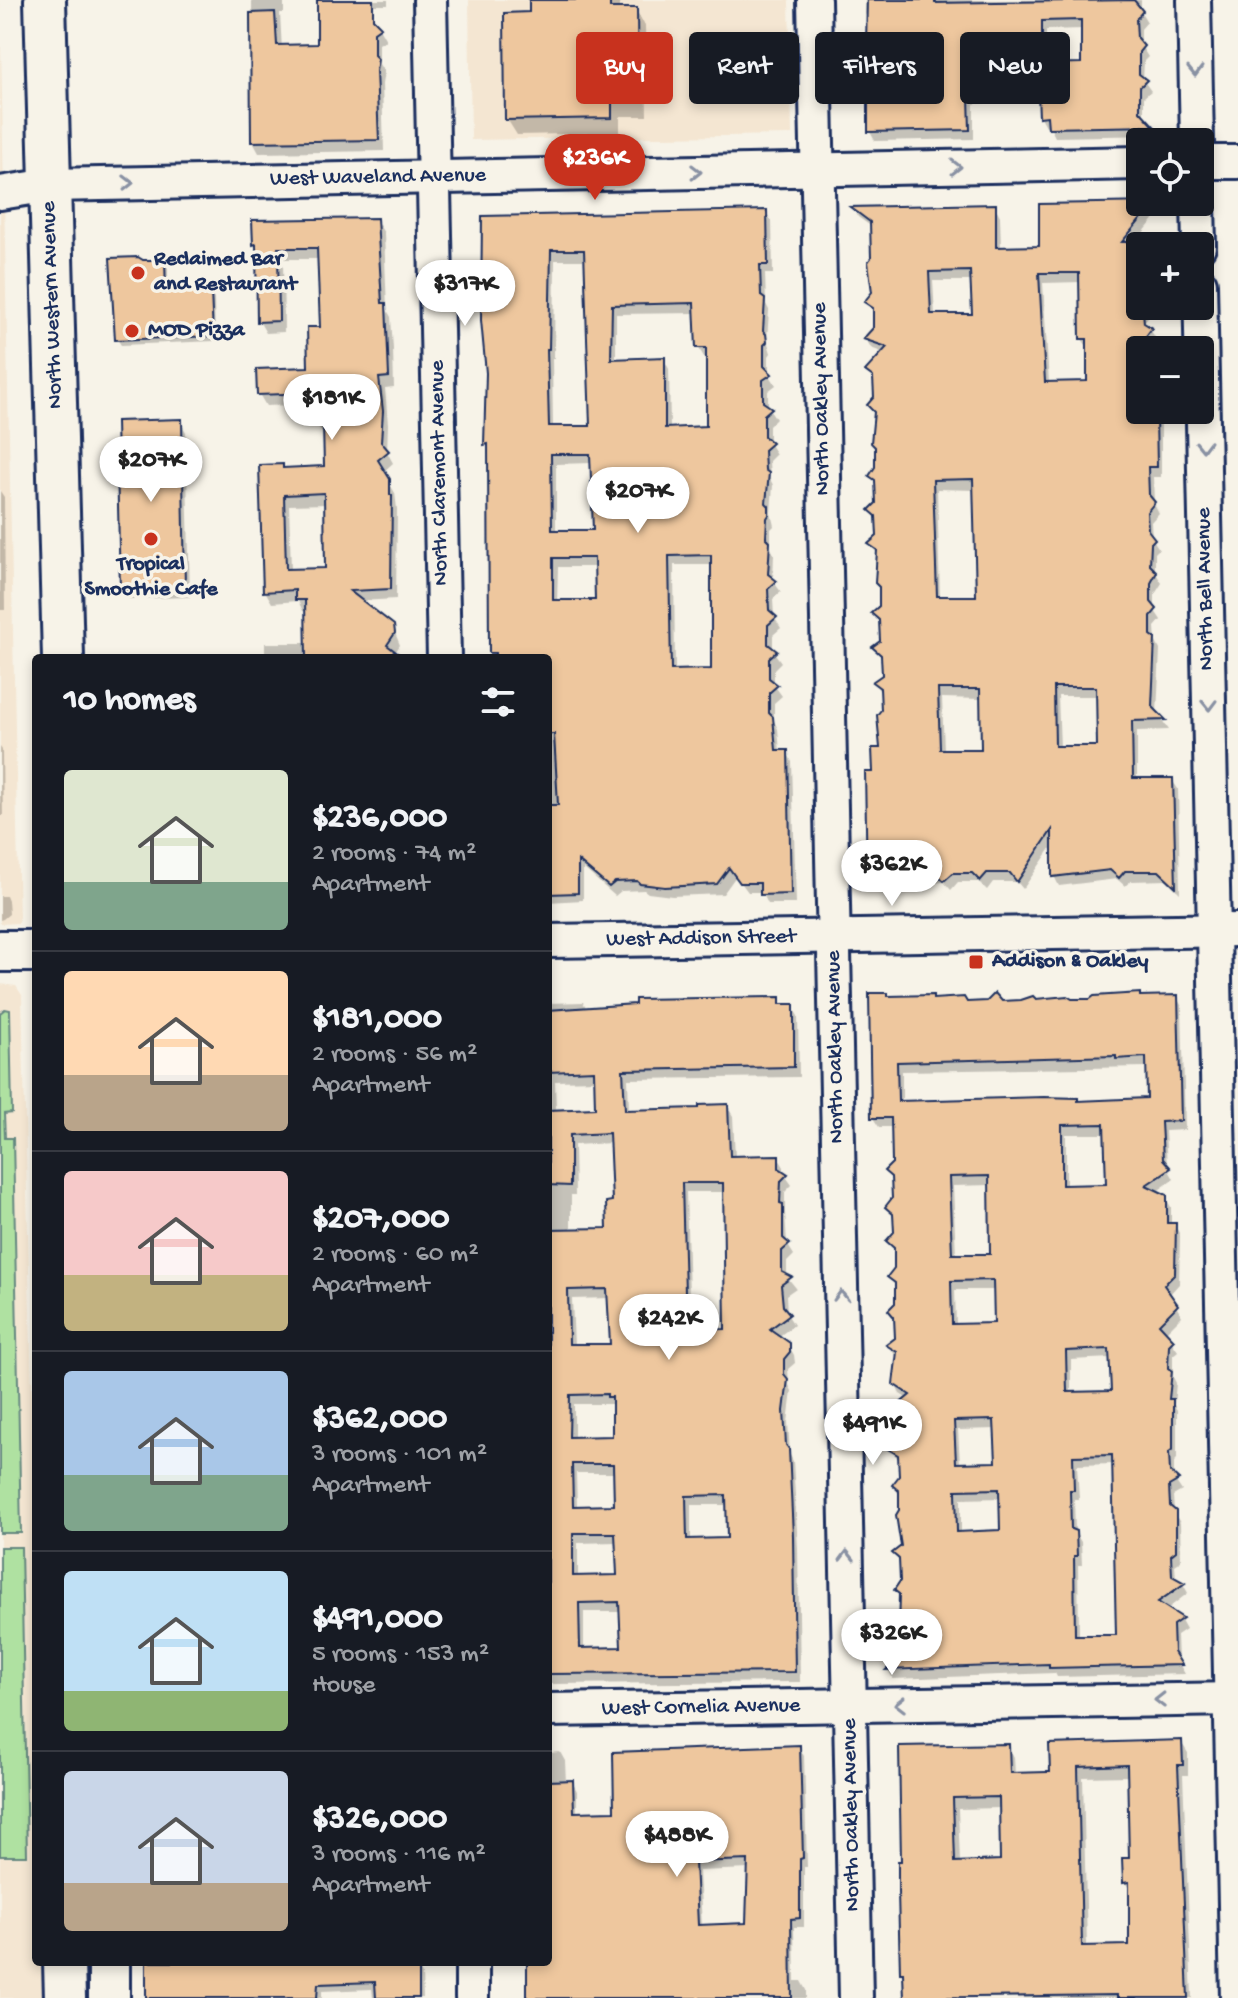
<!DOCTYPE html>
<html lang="en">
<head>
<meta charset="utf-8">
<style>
  body { margin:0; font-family:"Gochi Hand",sans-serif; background:#242831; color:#f1f3f6; height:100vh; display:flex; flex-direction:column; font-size:30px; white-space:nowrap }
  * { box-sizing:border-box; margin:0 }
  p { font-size:26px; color:#9ea1a6 }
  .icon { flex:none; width:44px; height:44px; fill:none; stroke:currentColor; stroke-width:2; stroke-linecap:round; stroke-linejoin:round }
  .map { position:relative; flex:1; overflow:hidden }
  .sheet { position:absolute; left:32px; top:654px; width:520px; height:1312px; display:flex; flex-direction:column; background:#171b24; border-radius:8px; box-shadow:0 4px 12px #0003 }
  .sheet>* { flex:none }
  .banner { position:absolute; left:576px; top:32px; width:542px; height:72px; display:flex; gap:16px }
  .controls { position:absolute; left:1126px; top:128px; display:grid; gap:16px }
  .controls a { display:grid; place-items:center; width:88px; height:88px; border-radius:8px; background:#171b24; box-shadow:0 4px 12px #0003; font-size:40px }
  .price { position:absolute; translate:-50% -68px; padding:0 18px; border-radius:28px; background:#fff; color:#222; font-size:26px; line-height:52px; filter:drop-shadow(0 2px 4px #0008) }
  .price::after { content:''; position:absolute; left:50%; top:48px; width:24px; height:18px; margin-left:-12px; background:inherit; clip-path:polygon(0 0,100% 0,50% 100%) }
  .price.on { background:#c8321e; color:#fff }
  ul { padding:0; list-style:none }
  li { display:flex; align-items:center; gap:24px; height:200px; padding:0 32px }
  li+li { border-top:2px solid #363941 }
  li span { display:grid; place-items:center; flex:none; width:224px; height:160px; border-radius:8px; color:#555 }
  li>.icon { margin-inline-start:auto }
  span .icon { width:96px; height:96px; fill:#fffc; stroke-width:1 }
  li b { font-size:34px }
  h2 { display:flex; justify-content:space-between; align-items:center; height:96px; padding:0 32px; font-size:34px }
  .chip { padding:0 28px; border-radius:8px; background:#171b24; box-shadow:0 4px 12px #0003; font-size:28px; line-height:72px }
  .chip.on { background:#c8321e; color:#fff }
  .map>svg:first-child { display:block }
  .built { fill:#f4e6d2 }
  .green { fill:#afe1a1; stroke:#658880; stroke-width:2 }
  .shadow { fill:#0003; fill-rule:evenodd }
  .building { fill:#eec79e; stroke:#1b2f5e; stroke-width:2; fill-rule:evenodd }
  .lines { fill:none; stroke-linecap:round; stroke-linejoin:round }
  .minor-casing { stroke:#1b2f5e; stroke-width:38 }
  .major-casing { stroke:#1b2f5e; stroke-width:46 }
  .minor { stroke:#f7f3e8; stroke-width:32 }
  .major { stroke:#f7f3e8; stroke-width:40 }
  .oneway { stroke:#8991a3 }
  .poi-dot { fill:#c8321e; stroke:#f7f3e8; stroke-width:3 }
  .labels { text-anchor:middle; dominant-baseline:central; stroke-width:7; stroke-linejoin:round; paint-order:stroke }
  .street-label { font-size:22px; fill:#1b2f5e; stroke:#f7f3e8 }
  .poi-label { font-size:22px; font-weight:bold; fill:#1b2f5e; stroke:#f7f3e8; text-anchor:start }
</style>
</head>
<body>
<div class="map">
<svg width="1238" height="1998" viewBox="0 0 1238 1998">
  <rect width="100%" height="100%" fill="#f7f3e8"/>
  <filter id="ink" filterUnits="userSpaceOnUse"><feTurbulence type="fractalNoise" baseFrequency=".0125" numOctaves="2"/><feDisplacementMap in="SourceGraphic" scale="16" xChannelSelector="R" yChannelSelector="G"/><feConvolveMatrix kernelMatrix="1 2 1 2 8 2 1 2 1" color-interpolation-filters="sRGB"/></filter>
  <g filter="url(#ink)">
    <g class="built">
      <polygon points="0,0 19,923 0,924"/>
      <polygon points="469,0 789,0 792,135 471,140"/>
      <polygon points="0,984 16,986 22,995 36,1550 36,1962 45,1962 45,1998 0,1998"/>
    </g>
    <g class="green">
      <polygon points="5,1009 10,1010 12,1113 4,1114 5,1138 13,1138 21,1533 0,1533 0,1013"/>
      <polygon points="0,1547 21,1547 27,1856 0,1856"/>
    </g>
    <g class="shadow">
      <polygon points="252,0 284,0 284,13 280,13 282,51 317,53 317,0 388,0 388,5 356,5 379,28 386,40 379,44 379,64 384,72 382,84 384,151 259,153 253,142"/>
      <polygon points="531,0 620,0 620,10 636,10 645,26 647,116 620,116 620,133 517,135 507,119 531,14"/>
      <path d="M865 0H1141V12L1147 22 1141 29V46L1148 57 1144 61 1143 80 1151 91 1144 97V119L1157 135 1055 137 1049 125 1046 126 1041 117 1040 101 999 102 974 104V139L875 141 870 132 869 63 863 52 868 44 869 21 865 14ZM1083 29V65L1046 66V30Z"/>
      <path d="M1154 203 1160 212 1134 244H1142L1144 246H1140V306H1153V311L1142 324 1150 329 1156 339 1150 350H1140V410H1161V477H1153L1154 503 1159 513 1151 522 1152 538 1159 549 1155 553V572L1162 583 1155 594V611L1161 620 1155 627 1156 642 1160 650 1157 713 1169 730 1137 731V780H1172L1178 789 1180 893 1167 880 1131 881 1125 886 1117 879 1059 886 1054 876V844L1023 889 1017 882H993L987 890 979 882H958L951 890 944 882 922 884 918 887 875 890 869 880 875 774 882 750 883 711 880 692 875 683 884 676 883 660 875 648 882 642 881 625 873 614 881 607 879 556 871 545 879 537 877 520 871 510 878 503 877 486 872 476 877 467 876 416 870 405 876 398 875 383 868 372 884 353 871 348 866 339 875 329V314L866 302 874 293 872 227 858 217 854 209 995 206 1000 216 1001 249 1041 248V206ZM933 281H972L974 316H935ZM1081 282 1082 339 1088 348 1089 383 1049 384 1043 283ZM937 489 976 490 978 598H940ZM1058 696H1098L1099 747 1060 748ZM942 698 982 699 983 751H944Z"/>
      <path d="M766 212 772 222 773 274H765L766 304 769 310 767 340 771 353 769 356V374L776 385 768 391V407L776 419 769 426V443L776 454 769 461 770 479 773 485 771 513 774 526 771 529V548L774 554 773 581 781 592 773 599 774 617 781 628 773 635V651L781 662 774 669V685L782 696 774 703V721L778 729 780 752H787L792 762 796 904H768L762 892H748L736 876 723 894 672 896 648 893 644 890 621 891 615 896 583 868V900L548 902V658H491L484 218ZM555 260H586L592 428H553L552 358H554ZM697 313 698 347 704 357H708V428L670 429 669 369 664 359 616 361V314ZM592 463 595 532H556V464ZM674 565H713V671L675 672ZM558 567H597V602H557Z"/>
      <path d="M376 220 384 233 387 310 391 317 393 349 394 388 385 389 388 424 387 452 393 463 383 472 395 493 397 509 396 599 360 601 392 626 400 645 394 654 396 658H265V643H308L307 611H303L298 601 272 603 265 591 282 466 284 469 326 468 325 434H323L316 423V404L266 406 259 394 310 369 323 328 319 259H283L284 332 266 333 259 321 258 249 255 244ZM326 504 327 570H291L289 505Z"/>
      <polygon points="164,262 168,268 168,294 210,293 214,299 215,341 121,345 117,339"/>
      <polygon points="180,421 186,432 190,597 128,599 122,589"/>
      <polygon points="0,491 4,497 5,610 0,610"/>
      <polygon points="0,747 2,750 3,816 0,816"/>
      <polygon points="0,896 6,896 8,901 9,914 3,919 0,920"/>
      <path d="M887 995 889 998 966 1004 1177 997 1182 1007 1185 1130 1165 1131 1167 1167 1174 1179 1156 1192 1165 1197 1171 1207V1225H1175L1180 1235 1179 1284 1169 1295 1182 1316 1165 1333 1178 1351 1173 1355V1377L1176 1383 1174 1405 1177 1410V1459L1174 1462V1479L1182 1491 1173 1496 1174 1512 1180 1523 1181 1561 1175 1565 1176 1581 1183 1584 1188 1593 1166 1610 1181 1620 1186 1629 1177 1635 1178 1662 1185 1674 1057 1677 1055 1673 893 1679 888 1670 923 1639 906 1640 900 1630 901 1599 896 1590 902 1581 900 1563 894 1554 903 1547 899 1495 894 1485 901 1477 900 1461 891 1450 899 1442V1427L889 1415 908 1399 900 1394 895 1384 898 1358 888 1346 897 1338V1288L889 1278 896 1269 894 1250 889 1241 896 1233V1219L887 1207 894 1199 892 1181 887 1171 894 1164 893 1127H879L873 1118ZM1148 1067 1149 1100 902 1102V1071ZM1066 1134H1106L1108 1186H1066ZM991 1185 992 1256H956L953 1186ZM955 1290H995L996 1325 956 1326ZM1111 1358 1113 1393 1071 1394V1360ZM997 1429 998 1464 960 1465 958 1430ZM1114 1464 1118 1637H1079L1078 1565H1082L1081 1542 1075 1532 1074 1499H1079L1077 1465ZM1002 1498V1532L961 1533V1499Z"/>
      <path d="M779 999 783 1006H792L798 1016 799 1077 628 1079 629 1112 701 1110 727 1106 733 1116 735 1158 778 1157 784 1167V1174L792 1185 785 1192V1212L787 1244 794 1255 787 1262V1277L796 1288 786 1295 787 1314 794 1325 778 1337 788 1344 794 1355 795 1363 788 1369 789 1385 792 1391 788 1422 790 1455 793 1461 798 1548 800 1682 548 1684V1003L583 1002 587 1009ZM597 1080V1110L556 1111 555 1081ZM612 1143 614 1203 609 1230 571 1231V1195H575L574 1145ZM686 1192H725L727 1331 690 1332ZM609 1298 612 1346H574L572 1299ZM574 1404H613L614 1438H574ZM576 1473H615V1507L577 1508ZM691 1505H728L729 1540 691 1541ZM617 1542 620 1577 578 1578V1543ZM584 1612H621L623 1649 584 1650Z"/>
      <path d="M1181 1742 1188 1753V1775H1183L1192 1998H903L900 1863H903L901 1748 1008 1746 1014 1757 1015 1775 1052 1774 1051 1746ZM1129 1776 1132 1860 1125 1882 1131 1892V1947L1087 1948 1083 1777ZM1001 1808 1002 1862 960 1863 958 1809Z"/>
      <path d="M799 1747 804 1756 807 1867H804V1927H794L795 1981H801L806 1990V1998H529V1962H524H548V1753L560 1752 565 1761 566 1783 572 1782 577 1791V1814L616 1813ZM750 1869 748 1925 702 1926 699 1871Z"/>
      <polygon points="147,1962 416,1962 422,1975 423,1998 373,1998 372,1989 322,1991 322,1998 148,1998"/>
    </g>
    <g class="building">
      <polygon points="317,0 373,0 373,19 381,27 374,32 374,55 378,59 376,71 379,140 251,142 250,13 275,12 277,45 317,44"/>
      <polygon points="529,0 610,0 610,8 637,8 638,100 612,100 612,118 505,120 504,13 529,12"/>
      <path d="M867 0H935V3L1134 0 1143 11 1136 19 1137 38 1144 46 1139 52V74L1147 80 1140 87V111L1154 126 1048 128 1047 116 1039 117 1038 93H993L969 96 970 130 868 132V95L862 85 868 79 867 58 860 52 866 44ZM1081 20V63L1042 64V21Z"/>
      <path d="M1155 202 1122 242H1140V311H1143L1144 323 1152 328 1146 336 1145 350H1140V416H1156L1157 467H1148L1149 495 1155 502 1147 512 1148 530 1155 539 1151 543 1150 565 1157 572 1151 583V602L1157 609 1151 616V635L1155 638 1152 706 1166 720 1132 721 1133 778H1173L1176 887 1159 871H1125L1119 878 1110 870 1052 877V830L1017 882 1010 873H987L980 881 972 873H953L944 881 936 873 916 874 913 878 867 881 865 772H873L872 748H880L877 715 881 710 880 688 872 682 882 675 881 655 872 647 880 641 879 620 871 613 879 606V587L875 583 877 550 868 544 877 536 876 516 869 510 876 503 875 480 869 476 875 467V447L871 443 874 412 867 405 874 397 873 377 865 371 887 347 863 339 873 328V308L864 302 872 292 868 262 871 258 870 222 850 207 996 204V247L1039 246V204ZM970 271 972 314H931L929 272ZM1039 273H1079L1080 339H1087V381L1045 382ZM973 479 976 596H937L933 480ZM1054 687H1096L1097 746H1055ZM938 689H980L981 749H940Z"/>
      <path d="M767 210 768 265H760L761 296 765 299 763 331 766 334 767 342 764 345V366L772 374 763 380V402L772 408 764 415V436L772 443 764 450 765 470 769 473 766 503 769 506V515L767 518 766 538 770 542 768 574 777 581 768 589 769 610 777 617 768 625V644L777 651 769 658V678L778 685 769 693V713L773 717 776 750H788L791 894 760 895V883H740L729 868 717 884 665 887 640 884 637 881 615 882 609 887 578 861V893L548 894V805H558L554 734H548V658H495V653H489L488 444 484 445 486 373 481 320 482 216ZM551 250H584L590 426H549L547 349H549ZM694 303 696 348H706V426L665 428V357L611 359 612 305ZM551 454H590L593 530H552ZM711 555V669L671 670 669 556ZM553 558H594L595 600H553Z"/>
      <path d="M377 218 382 303H386L389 377 379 378 383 411 381 442 389 451 378 460 390 479V495H392L391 589 350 591 394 625 395 633 387 645 404 658H306L305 600H295V590L263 592 259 465 283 464V468L324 466 323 423 314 424 313 393 257 395 256 369 308 367 307 327H320L317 248H278L279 321 257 322 256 244 253 245 252 220ZM324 493 325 568 286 569 284 495Z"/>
      <polygon points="138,257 143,260 165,260 166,292 211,291 213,336 115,340 110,258"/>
      <polygon points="182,419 185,587 120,589 116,421"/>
      <path d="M869 993H888V996L933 995V999L964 997 967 1002 987 1001 995 993 1002 1001 1021 1000 1033 996 1036 999 1067 996 1072 999H1090L1094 996 1140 993V996L1178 995 1181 1121 1161 1122 1163 1159 1171 1168 1146 1185 1167 1195V1223H1176L1175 1274 1164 1285 1178 1305 1159 1324 1174 1340 1169 1345 1168 1368 1172 1371 1169 1399H1173V1449L1169 1452 1170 1472 1179 1480 1169 1486 1170 1506 1176 1511V1551L1171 1555 1172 1576 1185 1583 1158 1602 1183 1618 1173 1625 1174 1652 1182 1665 1049 1668V1664L886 1670 930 1630 898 1631 899 1594 894 1590 900 1581 899 1559 892 1553 901 1546 896 1515 899 1510V1491L892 1485 899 1476 898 1455 888 1449 897 1441V1422L887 1414 910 1395 893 1384 897 1352 886 1345 895 1338 894 1317 888 1310 895 1303V1283L887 1277 894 1268V1248L886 1241 894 1232 893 1214 885 1207 892 1198 891 1177 884 1171 892 1163 891 1118H871ZM1116 1056V1059L1146 1057 1147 1098 1078 1101V1098L1044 1097 898 1101 897 1062ZM1104 1124 1106 1184 1062 1185V1125ZM989 1176 990 1254H952L949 1177ZM993 1280 994 1323 952 1324 951 1281ZM1109 1349 1111 1391 1067 1392 1066 1351ZM994 1420 996 1462 956 1463 954 1421ZM1112 1455 1116 1635H1075L1074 1556H1077L1076 1531 1071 1529 1070 1490H1074L1073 1456ZM999 1489 1000 1530 957 1532 956 1490Z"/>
      <path d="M780 997V1004H794V1067L623 1070 625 1110 699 1108V1105L728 1104 730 1156 779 1155V1168L788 1174 781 1181 780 1203 783 1204V1238L790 1244 782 1251V1272L792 1277 781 1285 783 1306 790 1314 770 1329 790 1343V1352L784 1359V1374L788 1379 784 1411 786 1445 789 1449 793 1536 795 1672 548 1674V1229L607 1228 606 1202 612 1201 609 1133 570 1135V1186L548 1185V1110L595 1108 594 1070 548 1072V1010L635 1004V999ZM682 1183H723L725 1329 686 1330ZM607 1289 610 1344H569L568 1290ZM607 1394V1397H612V1436L569 1437 570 1395ZM572 1464H613L614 1505 573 1506ZM726 1495 727 1538 687 1539 686 1496ZM573 1533H615L617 1575 573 1576ZM619 1602 621 1647 580 1648 579 1603Z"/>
      <path d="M1182 1740 1183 1765H1178L1188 1998H1117V1995L904 1998 903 1973H900L898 1891V1861H901L899 1746 1009 1744 1010 1773 1048 1772H1050L1049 1744ZM1127 1765 1129 1858H1122L1123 1883 1129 1882V1945L1082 1946 1078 1767ZM999 1797 1000 1860 955 1862 953 1798Z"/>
      <path d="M800 1745 803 1858 800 1859V1918L791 1919 792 1998H527V1962H548V1781L573 1780 574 1812 614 1811 613 1752ZM748 1860 746 1923 698 1925 695 1862Z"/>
      <polygon points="146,1962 414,1962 414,1965 419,1965 419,1998 376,1998 375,1982 318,1984 317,1998 146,1998"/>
    </g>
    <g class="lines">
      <defs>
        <g id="minor">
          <polyline points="430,0 444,658"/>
          <polyline points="814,0 856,1998"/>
          <polyline points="1194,0 1197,142"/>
          <polyline points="1200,162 1238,162"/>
          <polyline points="0,193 50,185 1140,163"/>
          <polyline points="1198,202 1199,246"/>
          <polyline points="1200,284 1237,1998"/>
          <polyline points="548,941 1238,930"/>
          <polyline points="548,1710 1238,1699"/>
          <polyline points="472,1962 472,1998"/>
        </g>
        <g id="major">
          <polyline points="45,0 63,658"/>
          <polyline points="0,951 36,951"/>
          <polyline points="64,1962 65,1998"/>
          <polyline points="109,1962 109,1998"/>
        </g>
      </defs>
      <use href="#minor" class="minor-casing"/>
      <use href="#major" class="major-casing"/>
      <use href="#minor" class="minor"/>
      <use href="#major" class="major"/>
    </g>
    <defs><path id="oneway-chevron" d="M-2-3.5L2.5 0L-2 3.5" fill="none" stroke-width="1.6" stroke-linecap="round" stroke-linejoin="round" transform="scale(2)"/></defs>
    <g class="oneway">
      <use href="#oneway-chevron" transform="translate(1195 71) rotate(89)"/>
      <use href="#oneway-chevron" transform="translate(956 167) rotate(-1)"/>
      <use href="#oneway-chevron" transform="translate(696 172) rotate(-1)"/>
      <use href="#oneway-chevron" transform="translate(128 183) rotate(-1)"/>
      <use href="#oneway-chevron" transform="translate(1203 446) rotate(89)"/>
      <use href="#oneway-chevron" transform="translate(1209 705) rotate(89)"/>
      <use href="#oneway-chevron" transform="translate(841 1296) rotate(-91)"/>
      <use href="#oneway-chevron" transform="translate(847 1556) rotate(-91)"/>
      <use href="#oneway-chevron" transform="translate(1160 1700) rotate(179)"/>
      <use href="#oneway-chevron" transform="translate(900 1704) rotate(179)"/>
    </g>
  </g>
  <g class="poi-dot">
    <circle cx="138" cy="273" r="8"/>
    <circle cx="132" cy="331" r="8"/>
    <circle cx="151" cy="539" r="8"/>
    <rect x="968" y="954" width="16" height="16" rx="4"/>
  </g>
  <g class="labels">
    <g class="street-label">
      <text transform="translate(378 178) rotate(-1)">West Waveland Avenue</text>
      <text transform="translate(53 305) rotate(-92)">North Western Avenue</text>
      <text transform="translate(822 399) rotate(-91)">North Oakley Avenue</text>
      <text transform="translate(440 473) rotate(-91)">North Claremont Avenue</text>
      <text transform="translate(1206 589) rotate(-91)">North Bell Avenue</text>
      <text transform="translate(701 939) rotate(-1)">West Addison Street</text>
      <text transform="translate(836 1047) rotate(-91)">North Oakley Avenue</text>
      <text transform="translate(701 1708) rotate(-1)">West Cornelia Avenue</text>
      <text transform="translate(852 1815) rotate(-91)">North Oakley Avenue</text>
    </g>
    <g class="poi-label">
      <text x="154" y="260">Reclaimed Bar<tspan x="154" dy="25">and Restaurant</tspan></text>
      <text x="148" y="331">MOD Pizza</text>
      <text x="151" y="565" text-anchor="middle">Tropical<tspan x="151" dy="25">Smoothie Cafe</tspan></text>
      <text x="992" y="962">Addison &amp; Oakley</text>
    </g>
  </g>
</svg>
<div class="controls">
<a><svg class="icon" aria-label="locate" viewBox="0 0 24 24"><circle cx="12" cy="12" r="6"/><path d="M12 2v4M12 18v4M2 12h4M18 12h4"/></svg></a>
<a>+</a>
<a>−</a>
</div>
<b class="price on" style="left:595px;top:202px">$236K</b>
<b class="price" style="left:465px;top:328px">$317K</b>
<b class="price" style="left:332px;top:442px">$181K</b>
<b class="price" style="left:151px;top:504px">$207K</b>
<b class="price" style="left:638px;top:535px">$207K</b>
<b class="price" style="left:892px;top:908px">$362K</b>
<b class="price" style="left:669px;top:1362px">$242K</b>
<b class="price" style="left:873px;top:1467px">$491K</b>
<b class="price" style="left:892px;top:1677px">$326K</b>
<b class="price" style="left:677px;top:1879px">$488K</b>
<div class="banner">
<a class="chip on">Buy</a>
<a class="chip">Rent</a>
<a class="chip">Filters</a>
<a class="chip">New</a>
</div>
<section class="sheet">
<h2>10 homes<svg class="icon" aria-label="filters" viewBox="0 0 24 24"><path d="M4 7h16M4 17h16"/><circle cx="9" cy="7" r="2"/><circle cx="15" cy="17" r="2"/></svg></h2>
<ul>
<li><span style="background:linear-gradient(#dfe7d0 70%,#7fa58c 0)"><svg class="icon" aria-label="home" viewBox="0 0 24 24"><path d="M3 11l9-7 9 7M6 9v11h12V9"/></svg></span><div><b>$236,000</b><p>2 rooms · 74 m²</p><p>Apartment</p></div></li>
<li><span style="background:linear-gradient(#ffd9b3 65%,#b9a48a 0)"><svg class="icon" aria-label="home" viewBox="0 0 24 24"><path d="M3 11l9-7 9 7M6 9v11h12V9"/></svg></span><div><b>$181,000</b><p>2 rooms · 56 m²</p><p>Apartment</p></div></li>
<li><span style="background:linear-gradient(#f6c9c9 65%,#c2b280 0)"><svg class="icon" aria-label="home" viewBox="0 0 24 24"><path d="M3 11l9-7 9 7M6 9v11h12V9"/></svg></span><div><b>$207,000</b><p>2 rooms · 60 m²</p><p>Apartment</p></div></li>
<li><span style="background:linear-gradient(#a9c7e8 65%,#7fa58c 0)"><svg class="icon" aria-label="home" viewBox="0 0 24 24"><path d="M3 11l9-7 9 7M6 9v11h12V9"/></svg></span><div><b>$362,000</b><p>3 rooms · 101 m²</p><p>Apartment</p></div></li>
<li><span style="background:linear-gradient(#bfe0f5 75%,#8fb573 0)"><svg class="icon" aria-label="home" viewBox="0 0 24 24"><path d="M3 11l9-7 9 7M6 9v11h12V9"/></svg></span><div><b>$491,000</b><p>5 rooms · 153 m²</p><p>House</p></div></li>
<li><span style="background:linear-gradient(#c9d6e8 70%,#b9a48a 0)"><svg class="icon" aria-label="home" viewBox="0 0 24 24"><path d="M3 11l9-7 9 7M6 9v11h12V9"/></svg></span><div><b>$326,000</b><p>3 rooms · 116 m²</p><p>Apartment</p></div></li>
</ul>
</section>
</div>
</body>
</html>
